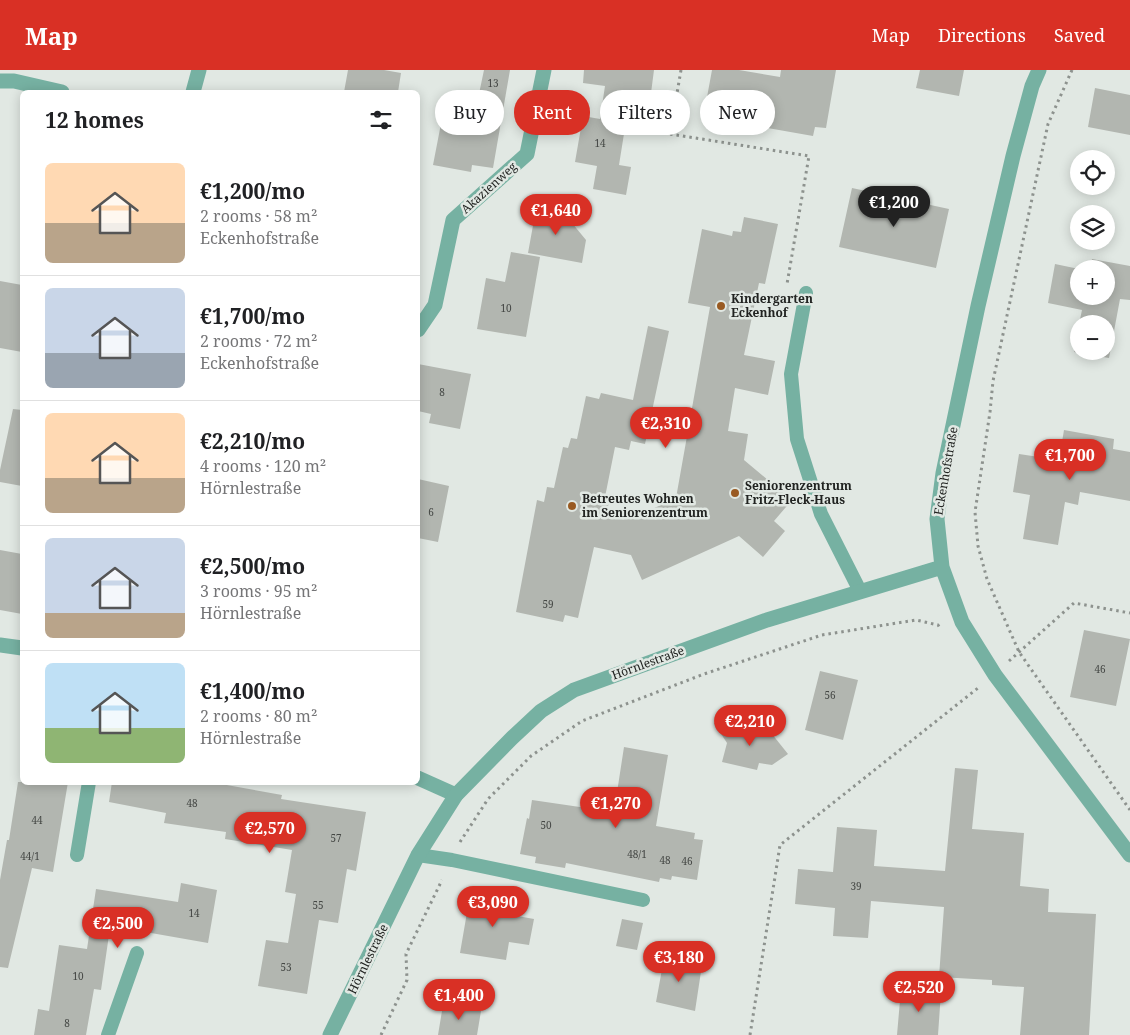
<!DOCTYPE html>
<meta charset="utf-8">
<style>
:root{--surface:#fff;--page:#f6f6f6;--text:#202124;--muted:#757577;--line:#e0e0e0;--accent:#d93025}
body{margin:0;font-family:"Noto Serif",serif;background:var(--page);color:var(--text);height:100vh;display:flex;flex-direction:column;font-size:19px;white-space:nowrap}
*{box-sizing:border-box;margin:0}
p{font-size:16px;color:var(--muted)}
.icon{flex:none;width:28px;height:28px;fill:none;stroke:currentColor;stroke-width:2;stroke-linecap:round;stroke-linejoin:round}
.map{position:relative;flex:1;overflow:hidden}
.details{position:absolute;left:20px;top:20px;width:400px;height:695px;display:flex;flex-direction:column;background:var(--surface);border-radius:8px;box-shadow:0 2px 12px #0003}
.details>*{flex:none}
.hud{position:absolute;left:435px;top:20px;width:475px;height:45px;display:flex;gap:10px}
.buttons{position:absolute;left:1070px;top:80px;display:grid;gap:10px}
.buttons a{display:grid;place-items:center;width:45px;height:45px;border-radius:50%;background:var(--surface);box-shadow:0 2px 12px #0003;font-size:25px}
.price{position:absolute;translate:-50% -42px;padding:0 11px;border-radius:18px;background:var(--accent);color:#fff;font-size:16px;line-height:32px;filter:drop-shadow(0 1px 2px #0008)}
.price::after{content:'';position:absolute;left:50%;top:30px;width:15px;height:11px;margin-left:-8px;background:inherit;clip-path:polygon(0 0,100% 0,50% 100%)}
.price.active{background:#222;color:#fff}
ul{padding:0;list-style:none}
li{display:flex;align-items:center;gap:15px;height:125px;padding:0 25px}
li+li{border-top:1px solid var(--line)}
li span{display:grid;place-items:center;flex:none;width:140px;height:100px;border-radius:8px;color:#555}
li>.icon{margin-inline-start:auto}
span .icon{width:60px;height:60px;fill:#fffc;stroke-width:1}
li b{font-size:21px}
h2{display:flex;justify-content:space-between;align-items:center;height:60px;padding:0 25px;font-size:21px}
.tag{padding:0 18px;border-radius:22px;background:var(--surface);box-shadow:0 2px 12px #0003;font-size:18px;line-height:45px}
.tag.active{background:var(--accent);color:#fff}
header{display:flex;align-items:center;gap:30px;box-sizing:border-box;height:70px;padding:0 25px;background:var(--accent);color:#fff}
header strong{font-size:24px}
nav{display:flex;gap:28px;margin-inline-start:auto;font-size:18px}
.map>svg:first-child{display:block}
.building{fill:#b2b6b0}
.lines{fill:none;stroke-linecap:round;stroke-linejoin:round}
.path{stroke:#8d928e;stroke-width:3;stroke-dasharray:2.5 4;stroke-linecap:butt}
.service{stroke:#76b1a2;stroke-width:14}
.minor{stroke:#76b1a2;stroke-width:15}
.tertiary{stroke:#76b1a2;stroke-width:15}
.poi-dot{fill:#995a22;stroke:#e1e8e3;stroke-width:2}
.labels{text-anchor:middle;stroke-width:5;stroke-linejoin:round;paint-order:stroke}
.number-label{font-size:10px;fill:#454845}
.street-label{font-size:12px;fill:#212321;stroke:#e1e8e3}
.poi-label{font-size:12px;font-weight:bold;fill:#212321;stroke:#e1e8e3;text-anchor:start}
</style>
<header>
<strong>Map</strong>
<nav><a>Map</a><a>Directions</a><a>Saved</a></nav>
</header>
<div class="map">
<svg width="1130" height="965" viewBox="0 0 1130 965">
<rect width="100%" height="100%" fill="#e1e8e3"/>
<path class="building" d="M348,0H384L401,3L398,22H344Z
M484,0H510L493,98L472,95L471,102L433,95L445,33L476,38Z
M584,0H654L651,23L631,20L619,95L631,97L626,125L593,119L597,96L575,92L583,46L600,49L605,16L583,13Z
M712,0H739L780,7L781,0H836L826,58L815,57L813,66L712,48L714,40L705,38Z
M920,0H964L959,26L916,18Z
M1095,18L1130,25V65L1088,57Z
M852,118L949,139L936,198L839,177Z
M544,133L558,136L586,170L582,193L528,183L536,139Z
M744,147L778,154L765,214L759,213L744,285L775,291L768,325L735,318L728,361L748,364L744,390L792,430L774,451L785,461L763,487L739,466L642,510L631,485L594,477L578,548L565,545L563,552L516,542L537,430L544,432L547,417L554,418L563,377L568,378L571,368L577,369L586,326L599,329L601,323L633,330L648,256L669,261L645,374L631,371L629,380L615,377L605,427L610,428L605,449L630,440L633,448L676,428L710,237L688,233L702,159L732,166L733,161L741,162Z
M511,182L540,187L526,267L477,259L486,208L505,212Z
M1092,189L1130,196V230L1120,229L1109,288L1074,282L1079,257V281H1106V254H1079L1082,240L1048,233L1055,194L1079,199V226H1106V199H1090Z
M0,211L22,215V282L0,278Z
M418,294L471,304L460,359L429,353L431,344L418,341Z
M13,339L22,340V416L0,412V400Z
M1064,360L1114,369L1113,379L1130,382V431L1080,422L1078,435L1065,432L1058,475L1023,469L1030,425L1013,422L1019,384L1059,390Z
M418,409L449,416L438,472L418,468Z
M0,480L22,484V544L0,540Z
M1084,560L1130,569L1116,636L1070,627Z
M820,601L858,610L843,670L805,660Z
M714,653L772,664L788,684L772,695L759,693L757,700L722,692L727,673Z
M624,677L668,685L656,756L695,763L694,769L703,770L697,810L672,806L671,810L660,808L659,812L566,793L565,798L535,793L536,787L520,784L527,748L529,749L532,730L614,742Z
M955,698L978,700L972,759L1024,763L1020,816L1049,819L1048,842L1096,844L1089,965H1020L1024,917L992,915V910L939,907L944,837L871,831L868,868L833,866L835,838L795,834L798,799L833,802L837,757L877,760L874,796L945,801Z
M18,712H68L53,802L32,798L8,898L0,897V810L7,770H9Z
M112,712H210L282,725L281,729L366,742L356,801L347,799L338,853L319,850L307,924L258,916L266,870L288,873L296,824L285,822L292,780L225,769L226,762L164,753L166,743L109,732Z
M181,813L217,820L208,873L134,860L133,862L110,858L101,920L94,919L86,965H34L38,939L49,941L59,875L87,879L96,819L178,832Z
M470,825L514,833L512,845L534,849L529,875L509,872L506,890L460,883Z
M622,849L643,853L637,880L616,876Z
M665,883L702,895L695,941L656,932Z
M901,919L941,922L938,965H897Z
M443,935L481,941L477,965H438Z"/>
<g class="lines">
<path class="path" d="M681,0L670,64L809,86L787,214
M1072,0L1048,54L993,311L990,342L975,442L978,476L987,509L1019,582L1130,740
M1009,591L1074,533L1130,543
M460,772L488,729L531,686L582,651L704,604L822,565L916,550L938,555L940,558
M381,965L407,910L406,884L442,810
M750,965L780,775L978,618"/>
<path class="service" d="M806,223L791,304L797,369L821,444L860,521
M77,785L89,712
M418,785L452,790L643,830
M108,965L137,883"/>
<path class="minor" d="M0,11H14L62,22
M193,22L199,0
M418,260L435,235L453,150L527,84L544,0
M0,575L22,578
M418,708L456,725"/>
<path class="tertiary" d="M1039,0L1032,16L1013,86L978,236L943,403L937,449L942,497L962,552L995,605L1130,785
M330,965L418,785L456,725L512,668L541,641L574,620L767,550L942,497"/>
</g>
<g class="poi-dot">
<circle cx="721" cy="236" r="5"/>
<circle cx="735" cy="423" r="5"/>
<circle cx="572" cy="436" r="5"/>
</g>
<g class="labels">
<g class="number-label">
<text x="493" y="17">13</text>
<text x="600" y="77">14</text>
<text x="506" y="242">10</text>
<text x="442" y="326">8</text>
<text x="431" y="446">6</text>
<text x="548" y="538">59</text>
<text x="1100" y="603">46</text>
<text x="830" y="629">56</text>
<text x="192" y="737">48</text>
<text x="37" y="754">44</text>
<text x="546" y="759">50</text>
<text x="336" y="772">57</text>
<text x="637" y="788">48/1</text>
<text x="30" y="790">44/1</text>
<text x="665" y="794">48</text>
<text x="687" y="795">46</text>
<text x="856" y="820">39</text>
<text x="318" y="839">55</text>
<text x="194" y="847">14</text>
<text x="286" y="901">53</text>
<text x="78" y="910">10</text>
<text x="67" y="957">8</text>
</g>
<g class="street-label">
<text transform="translate(489 118) rotate(-42)" y="4">Akazienweg</text>
<text transform="translate(946 401) rotate(-80)" y="4">Eckenhofstraße</text>
<text transform="translate(648 593) rotate(-20)" y="4">Hörnlestraße</text>
<text transform="translate(368 889) rotate(-64)" y="4">Hörnlestraße</text>
</g>
<g class="poi-label">
<text x="731" y="233">Kindergarten<tspan x="731" dy="14">Eckenhof</tspan></text>
<text x="745" y="420">Seniorenzentrum<tspan x="745" dy="14">Fritz-Fleck-Haus</tspan></text>
<text x="582" y="433">Betreutes Wohnen<tspan x="582" dy="14">im Seniorenzentrum</tspan></text>
</g>
</g>
</svg>
<div class="buttons">
<a><svg class="icon" aria-label="locate" viewBox="0 0 24 24"><circle cx="12" cy="12" r="6"/><path d="M12 2v4M12 18v4M2 12h4M18 12h4"/></svg></a>
<a><svg class="icon" aria-label="layers" viewBox="0 0 24 24"><path d="M12 4l9 5-9 5-9-5zM3 14l9 5 9-5"/></svg></a>
<a>+</a>
<a>−</a>
</div>
<b class="price active" style="left:894px;top:158px">€1,200</b>
<b class="price" style="left:556px;top:166px">€1,640</b>
<b class="price" style="left:666px;top:379px">€2,310</b>
<b class="price" style="left:1070px;top:411px">€1,700</b>
<b class="price" style="left:750px;top:677px">€2,210</b>
<b class="price" style="left:616px;top:759px">€1,270</b>
<b class="price" style="left:270px;top:784px">€2,570</b>
<b class="price" style="left:493px;top:858px">€3,090</b>
<b class="price" style="left:118px;top:879px">€2,500</b>
<b class="price" style="left:679px;top:913px">€3,180</b>
<b class="price" style="left:919px;top:943px">€2,520</b>
<b class="price" style="left:459px;top:951px">€1,400</b>
<div class="hud">
<a class="tag">Buy</a>
<a class="tag active">Rent</a>
<a class="tag">Filters</a>
<a class="tag">New</a>
</div>
<section class="details">
<h2>12 homes<svg class="icon" aria-label="filters" viewBox="0 0 24 24"><path d="M4 7h16M4 17h16"/><circle cx="9" cy="7" r="2"/><circle cx="15" cy="17" r="2"/></svg></h2>
<ul>
<li><span style="background:linear-gradient(#ffd9b3 60%,#b9a48a 0)"><svg class="icon" aria-label="home" viewBox="0 0 24 24"><path d="M3 11l9-7 9 7M6 9v11h12V9"/></svg></span><div><b>€1,200/mo</b><p>2 rooms · 58 m²</p><p>Eckenhofstraße</p></div></li>
<li><span style="background:linear-gradient(#c9d6e8 65%,#9aa5b1 0)"><svg class="icon" aria-label="home" viewBox="0 0 24 24"><path d="M3 11l9-7 9 7M6 9v11h12V9"/></svg></span><div><b>€1,700/mo</b><p>2 rooms · 72 m²</p><p>Eckenhofstraße</p></div></li>
<li><span style="background:linear-gradient(#ffd9b3 65%,#b9a48a 0)"><svg class="icon" aria-label="home" viewBox="0 0 24 24"><path d="M3 11l9-7 9 7M6 9v11h12V9"/></svg></span><div><b>€2,210/mo</b><p>4 rooms · 120 m²</p><p>Hörnlestraße</p></div></li>
<li><span style="background:linear-gradient(#c9d6e8 75%,#b9a48a 0)"><svg class="icon" aria-label="home" viewBox="0 0 24 24"><path d="M3 11l9-7 9 7M6 9v11h12V9"/></svg></span><div><b>€2,500/mo</b><p>3 rooms · 95 m²</p><p>Hörnlestraße</p></div></li>
<li><span style="background:linear-gradient(#bfe0f5 65%,#8fb573 0)"><svg class="icon" aria-label="home" viewBox="0 0 24 24"><path d="M3 11l9-7 9 7M6 9v11h12V9"/></svg></span><div><b>€1,400/mo</b><p>2 rooms · 80 m²</p><p>Hörnlestraße</p></div></li>
</ul>
</section>
</div>
